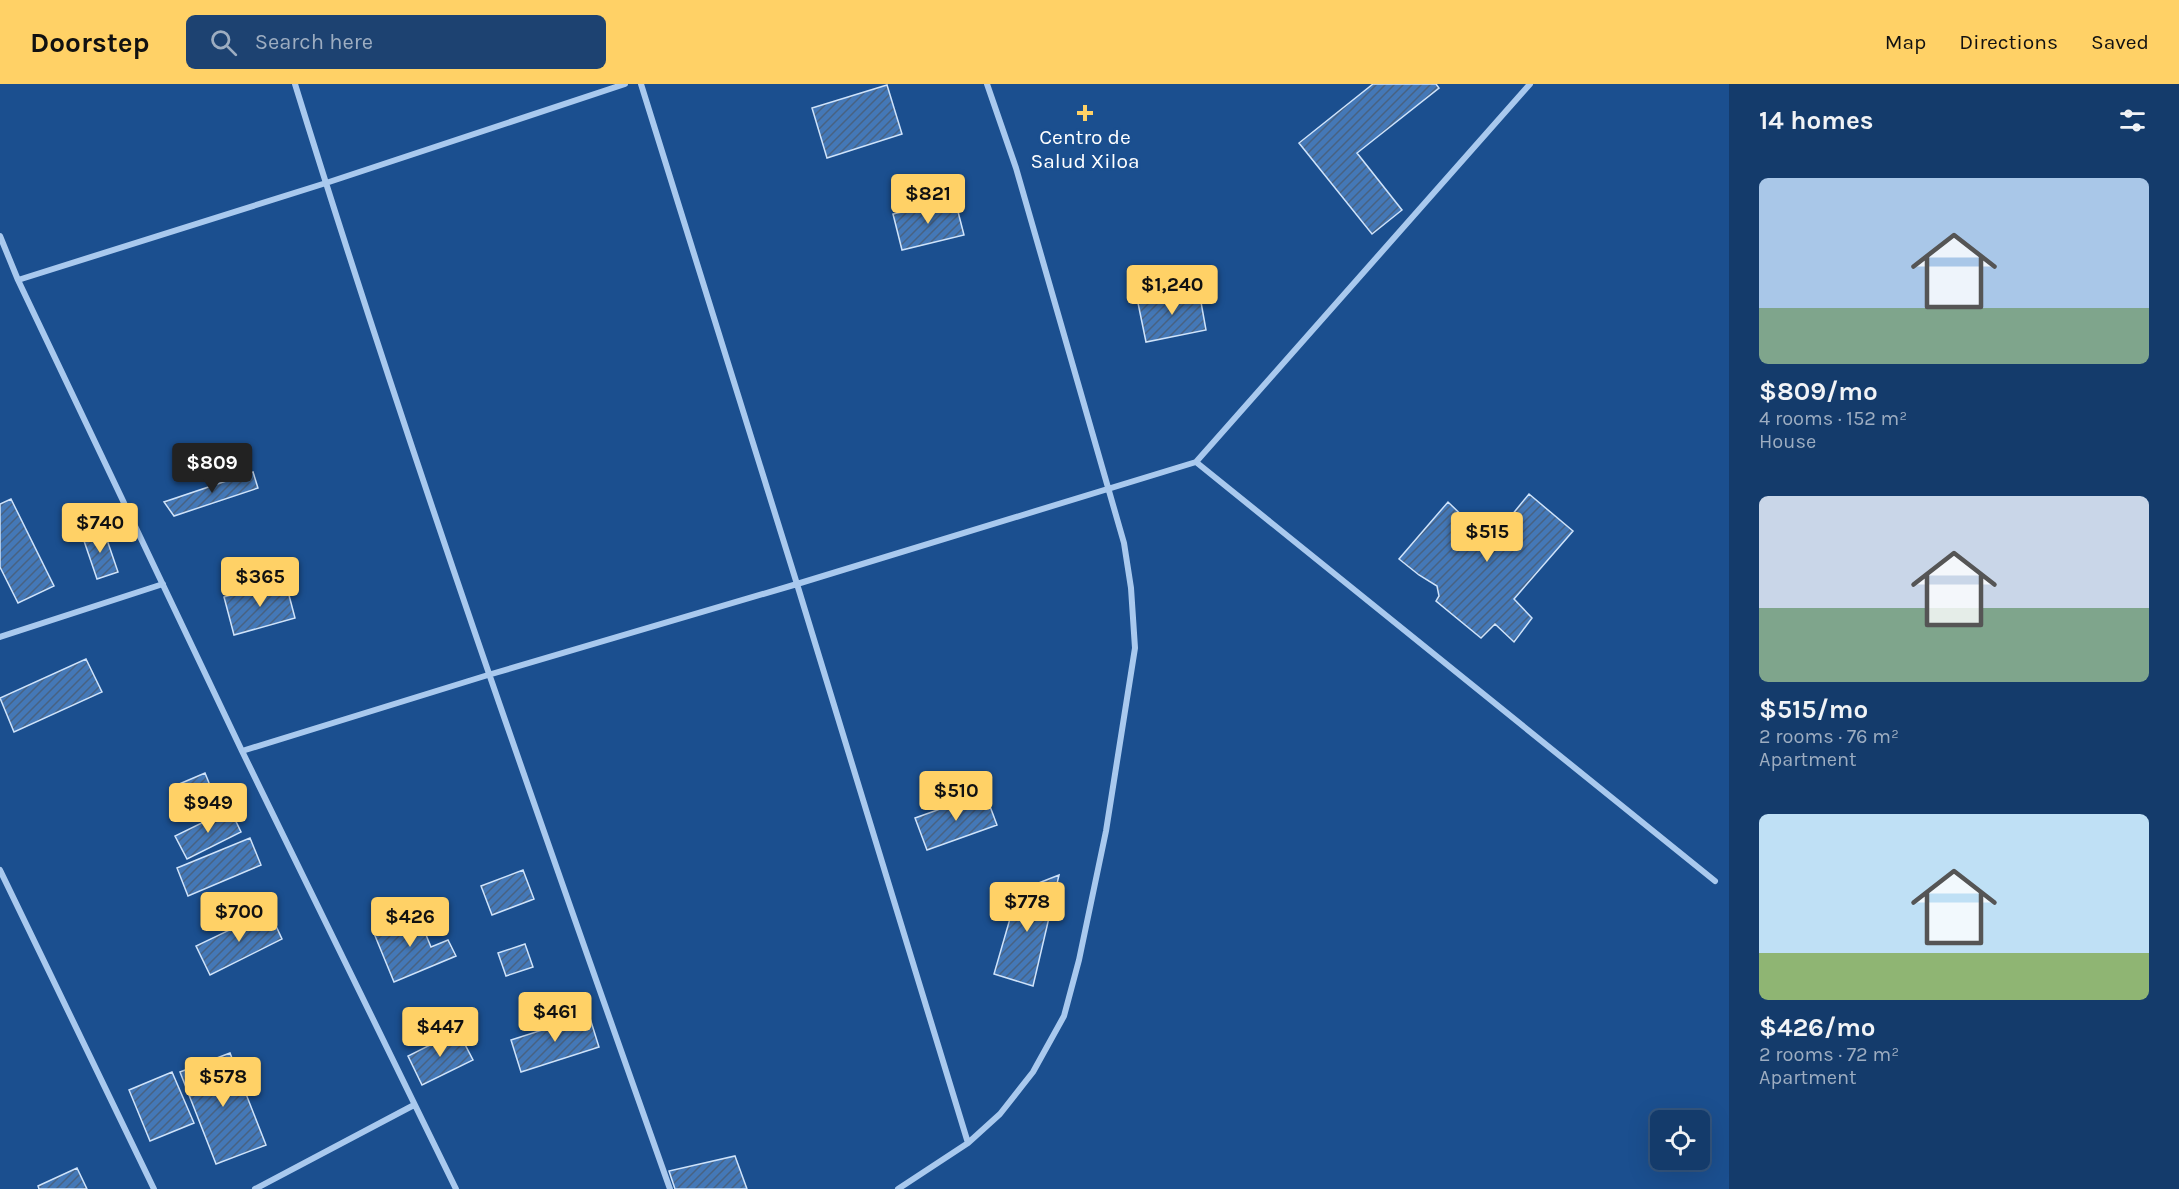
<!DOCTYPE html>
<meta charset="utf-8">
<style>
:root{--surface:#143b6b;--page:#1d4271;--text:#f1f3f6;--muted:#9dadc1;--line:#33557e;--accent:#ffd166}
body{margin:0;font-family:Karla,sans-serif;background:var(--page);color:var(--text);height:100vh;display:flex;flex-direction:column;font-size:22px;white-space:nowrap}
*{box-sizing:border-box;margin:0}
p{font-size:20px;color:var(--muted)}
.icon{flex:none;width:33px;height:33px;fill:none;stroke:currentColor;stroke-width:2;stroke-linecap:round;stroke-linejoin:round}
.map{position:relative;flex:1;overflow:hidden}
.panel{display:flex;flex-direction:column;background:var(--surface);width:450px}
.panel>*{flex:none}
.fabs{position:absolute;left:1650px;top:1026px;display:grid;gap:12px}
.fabs a{display:grid;place-items:center;width:60px;height:60px;border-radius:9px;background:var(--surface);box-shadow:0 6px 24px #0002,0 0 0 2px var(--line);font-size:30px}
.price{position:absolute;translate:-50% -51px;padding:0 14px;border-radius:6px;background:var(--accent);color:#111;font-size:20px;line-height:39px;filter:drop-shadow(0 2px 3px #0008)}
.price::after{content:'';position:absolute;left:50%;top:36px;width:18px;height:14px;margin-left:-9px;background:inherit;clip-path:polygon(0 0,100% 0,50% 100%)}
.price.active{background:#222;color:#fff}
ul{padding:0;list-style:none}
li{display:grid;align-content:center;gap:12px;height:318px;padding:0 30px}
li span{display:grid;place-items:center;height:186px;border-radius:9px;color:#555}
li>.icon{margin-inline-start:auto}
span .icon{width:108px;height:108px;fill:#fffc;stroke-width:1}
li b{font-size:26px}
h2{display:flex;justify-content:space-between;align-items:center;height:72px;padding:0 30px;font-size:26px}
header{display:flex;align-items:center;gap:36px;box-sizing:border-box;height:84px;padding:0 30px;background:var(--accent);color:#111}
header strong{font-size:28px}
nav{display:flex;gap:33px;margin-inline-start:auto;font-size:21px}
.search{width:420px;height:54px;background:var(--page);display:flex;align-items:center;gap:15px;box-sizing:border-box;padding:0 21px;border-radius:9px;color:var(--muted);font-size:22px}
main{display:flex;flex:1;min-height:0}
.map>svg:first-child{display:block}
.building{fill:url(#building-hatch);stroke:#cfe3fa;stroke-width:1.5}
.lines{fill:none;stroke-linecap:round;stroke-linejoin:round}
.minor{stroke:#a9c9ee;stroke-width:6}
.poi-dot{fill:#ffd166;stroke:#1b4f8f;stroke-width:2}
.labels{text-anchor:middle;stroke-width:5;stroke-linejoin:round;paint-order:stroke}
.poi-label{font-size:21px;fill:#fff;stroke:#1b4f8f}
</style>
<header>
<strong>Doorstep</strong>
<div class="search"><svg class="icon" aria-label="search" viewBox="0 0 24 24"><circle cx="10" cy="10" r="6"/><path d="M15 15l6 6"/></svg>Search here</div>
<nav><a>Map</a><a>Directions</a><a>Saved</a></nav>
</header>
<main>
<div class="map">
<svg width="1729" height="1105" viewBox="0 0 1729 1105">
<defs>
<pattern id="building-hatch" width="6" height="6" patternUnits="userSpaceOnUse" patternTransform="scale(1.5)"><rect width="6" height="6" fill="#4478b7"/><path d="M-1 1l2-2M0 6l6-6M5 7l2-2" fill="none" stroke="#486282"/></pattern>
</defs>
<rect width="100%" height="100%" fill="#1b4f8f"/>
<path class="building" d="M1373,0H1436L1439,4L1357,69L1402,126L1372,150L1299,59Z
M887,1L902,50L827,74L812,24Z
M955,116L964,151L902,166L893,130Z
M1199,207L1206,246L1146,258L1138,219Z
M253,388L258,404L174,432L164,418Z
M1529,410L1573,447L1514,515L1532,534L1514,558L1495,540L1481,554L1436,517L1439,512L1437,502L1419,491L1399,475L1448,418L1473,442L1498,432H1511Z
M11,415L54,502L18,519L0,483V420Z
M103,444L118,488L97,495L82,451Z
M285,496L295,534L234,551L224,513Z
M86,575L102,608L14,648L0,614Z
M205,689L218,721L184,736L170,704Z
M985,709L997,741L927,766L915,734Z
M230,725L241,748L187,775L175,752Z
M250,754L261,781L188,812L177,784Z
M523,786L534,815L492,831L481,802Z
M1059,791L1033,902L994,890L1018,807Z
M269,827L282,855L210,891L196,862Z
M417,829L431,863L448,856L456,872L394,898L373,847Z
M525,860L533,883L506,892L498,869Z
M589,931L599,963L521,988L511,956Z
M458,947L473,976L422,1001L408,972Z
M230,969L266,1061L216,1080L180,988Z
M172,988L194,1039L150,1057L129,1006Z
M735,1072L747,1105H675L669,1087Z
M77,1084L87,1105H39L38,1102Z"/>
<g class="lines">
<path class="minor" d="M295,0C410,372 540,738 670,1105
M641,0L797,500L968,1059
M0,152L18,196L242,667L456,1105
M18,196L326,99L625,0
M1196,378L1715,797
M0,553L163,500
M242,667L488,591L797,500L1196,378L1530,0
M0,786L154,1105
M255,1105L414,1021
M898,1105L968,1059L1000,1030L1033,988L1064,932L1079,876L1106,747L1135,564L1131,504L1124,459L1016,84L987,0"/>
</g>
<path class="poi-dot" d="M1082 20h6v6h6v6h-6v6h-6v-6h-6v-6h6z"/>
<g class="labels">
<g class="poi-label">
<text x="1085" y="60">Centro de<tspan x="1085" dy="24">Salud Xiloa</tspan></text>
</g>
</g>
</svg>
<div class="fabs">
<a><svg class="icon" aria-label="locate" viewBox="0 0 24 24"><circle cx="12" cy="12" r="6"/><path d="M12 2v4M12 18v4M2 12h4M18 12h4"/></svg></a>
</div>
<b class="price" style="left:928px;top:141px">$821</b>
<b class="price" style="left:1172px;top:232px">$1,240</b>
<b class="price active" style="left:212px;top:410px">$809</b>
<b class="price" style="left:100px;top:470px">$740</b>
<b class="price" style="left:1487px;top:479px">$515</b>
<b class="price" style="left:260px;top:524px">$365</b>
<b class="price" style="left:956px;top:738px">$510</b>
<b class="price" style="left:208px;top:750px">$949</b>
<b class="price" style="left:1027px;top:849px">$778</b>
<b class="price" style="left:239px;top:859px">$700</b>
<b class="price" style="left:410px;top:864px">$426</b>
<b class="price" style="left:555px;top:959px">$461</b>
<b class="price" style="left:440px;top:974px">$447</b>
<b class="price" style="left:223px;top:1024px">$578</b>
</div>
<section class="panel">
<h2>14 homes<svg class="icon" aria-label="filters" viewBox="0 0 24 24"><path d="M4 7h16M4 17h16"/><circle cx="9" cy="7" r="2"/><circle cx="15" cy="17" r="2"/></svg></h2>
<ul>
<li><span style="background:linear-gradient(#a9c7e8 70%,#7fa58c 0)"><svg class="icon" aria-label="home" viewBox="0 0 24 24"><path d="M3 11l9-7 9 7M6 9v11h12V9"/></svg></span><div><b>$809/mo</b><p>4 rooms · 152 m²</p><p>House</p></div></li>
<li><span style="background:linear-gradient(#c9d6e8 60%,#7fa58c 0)"><svg class="icon" aria-label="home" viewBox="0 0 24 24"><path d="M3 11l9-7 9 7M6 9v11h12V9"/></svg></span><div><b>$515/mo</b><p>2 rooms · 76 m²</p><p>Apartment</p></div></li>
<li><span style="background:linear-gradient(#bfe0f5 75%,#8fb573 0)"><svg class="icon" aria-label="home" viewBox="0 0 24 24"><path d="M3 11l9-7 9 7M6 9v11h12V9"/></svg></span><div><b>$426/mo</b><p>2 rooms · 72 m²</p><p>Apartment</p></div></li>
</ul>
</section>
</main>
